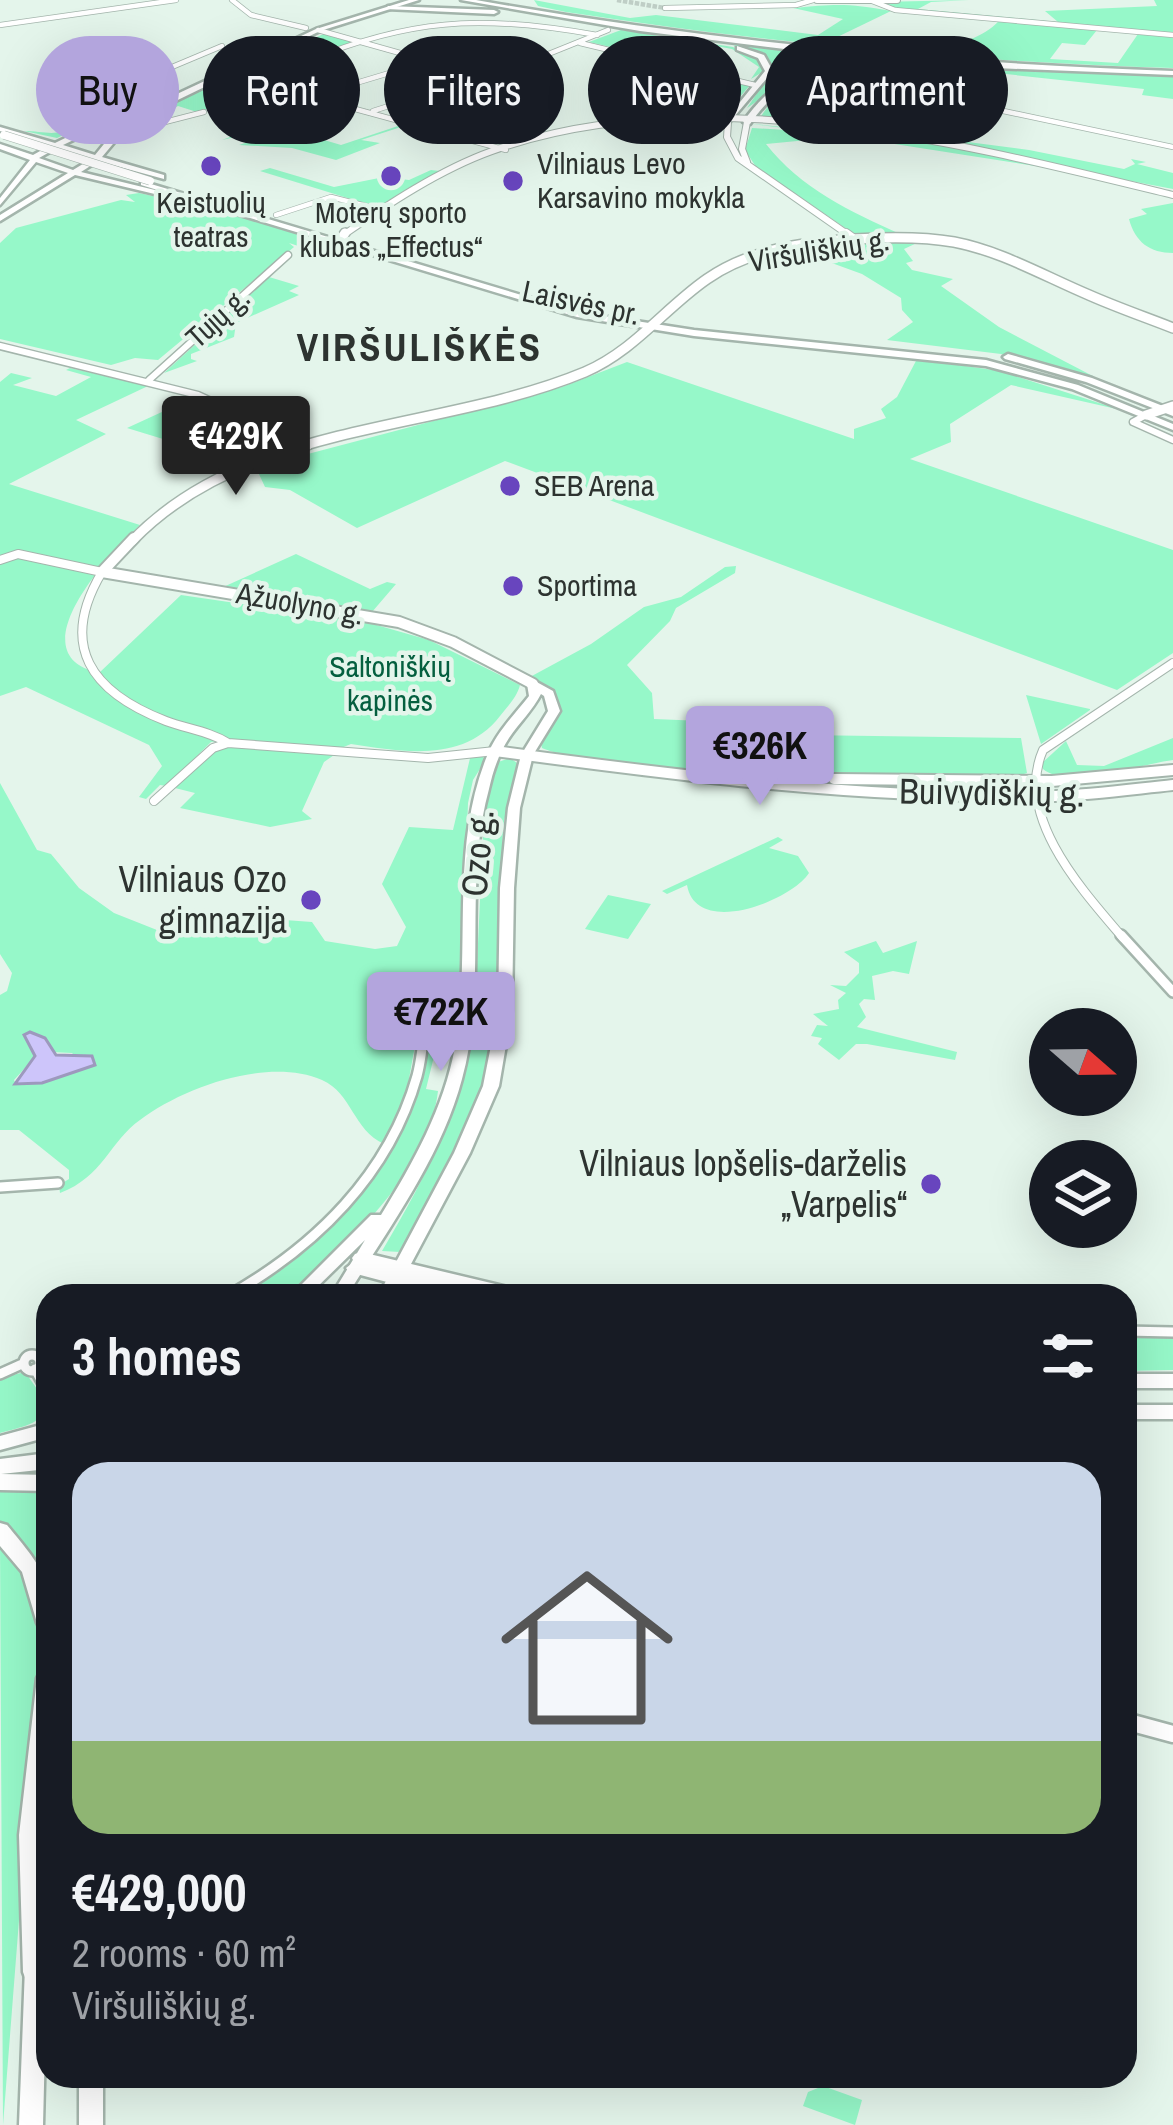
<!DOCTYPE html>
<meta charset="utf-8">
<style>
:root{--surface:#171b24;--page:#242831;--text:#f1f3f6;--muted:#9ea1a6;--line:#363941;--accent:#b3a5dd}
body{margin:0;font-family:"Archivo Narrow",sans-serif;background:var(--page);color:var(--text);height:100vh;display:flex;flex-direction:column;font-size:45px;white-space:nowrap}
*{box-sizing:border-box;margin:0}
p{font-size:39px;color:var(--muted)}
.icon{flex:none;width:66px;height:66px;fill:none;stroke:currentColor;stroke-width:2;stroke-linecap:round;stroke-linejoin:round}
.map{position:relative;flex:1;overflow:hidden}
.sheet{position:absolute;left:36px;top:1284px;width:1101px;height:804px;display:flex;flex-direction:column;background:var(--surface);border-radius:36px;box-shadow:0 12px 48px #0002}
.sheet>*{flex:none}
.guide{position:absolute;left:36px;top:36px;width:1101px;height:108px;display:flex;gap:24px}
.needle{width:78px;rotate:110deg}
.tools{position:absolute;left:1029px;top:1008px;display:grid;gap:24px}
.tools a{display:grid;place-items:center;width:108px;height:108px;border-radius:50%;background:var(--surface);box-shadow:0 12px 48px #0002;font-size:60px}
.price{position:absolute;translate:-50% -102px;padding:0 27px;border-radius:12px;background:var(--accent);color:#111;font-size:39px;line-height:78px;filter:drop-shadow(0 3px 6px #0008)}
.price::after{content:'';position:absolute;left:50%;top:72px;width:36px;height:27px;margin-left:-18px;background:inherit;clip-path:polygon(0 0,100% 0,50% 100%)}
.price.selected{background:#222;color:#fff}
ul{padding:0;list-style:none}
li{display:grid;align-content:center;gap:24px;height:636px;padding:0 36px}
li+li{border-top:3px solid var(--line)}
li span{display:grid;place-items:center;height:372px;border-radius:36px;color:#555}
li>.icon{margin-inline-start:auto}
span .icon{width:216px;height:216px;fill:#fffc;stroke-width:1}
li b{font-size:51px}
h2{display:flex;justify-content:space-between;align-items:center;height:144px;padding:0 36px;font-size:51px}
.chip{padding:0 42px;border-radius:54px;background:var(--surface);box-shadow:0 12px 48px #0002;font-size:42px;line-height:108px}
.chip.selected{background:var(--accent);color:#111}
.map>svg:first-child{display:block}
.green{fill:#96f8c9;fill-rule:evenodd}
.water{fill:#cdc5fa;stroke:#9d99bd;stroke-width:3}
.lines{fill:none;stroke-linecap:round;stroke-linejoin:round}
.minor-tunnel{stroke:#bfcec6;stroke-width:4.5;stroke-dasharray:4.5 1.5;stroke-linecap:butt}
.minor-far3-casing{stroke:#a4b5ac;stroke-width:6}
.minor-far2-casing{stroke:#a4b5ac;stroke-width:9}
.minor-far1-casing{stroke:#a4b5ac;stroke-width:10}
.minor-casing{stroke:#a4b5ac;stroke-width:14}
.tertiary-far2-casing{stroke:#a4b5ac;stroke-width:8}
.tertiary-far1-casing{stroke:#a4b5ac;stroke-width:10}
.tertiary-casing{stroke:#a4b5ac;stroke-width:21}
.secondary-far2-casing{stroke:#a4b5ac;stroke-width:8}
.secondary-far1-casing{stroke:#a4b5ac;stroke-width:12}
.secondary-casing{stroke:#a4b5ac;stroke-width:14}
.primary-casing{stroke:#a4b5ac;stroke-width:5}
.trunk-casing{stroke:#a4b5ac;stroke-width:5}
.minor-far3{stroke:#fff;stroke-width:4.5}
.minor-far2{stroke:#fff;stroke-width:6}
.minor-far1{stroke:#fff;stroke-width:8}
.minor{stroke:#fff;stroke-width:9}
.tertiary-far2{stroke:#fff;stroke-width:6}
.tertiary-far1{stroke:#fff;stroke-width:8}
.tertiary{stroke:#fff;stroke-width:16}
.secondary-far2{stroke:#fff;stroke-width:6}
.secondary-far1{stroke:#fff;stroke-width:9}
.secondary{stroke:#fff;stroke-width:10}
.primary{fill:#fff;fill-rule:evenodd}
.trunk{fill:#fff;fill-rule:evenodd}
.primary-bridge-casing{stroke:#a4b5ac;stroke-width:9;stroke-linecap:butt}
.primary-bridge{stroke:#fff;stroke-width:8}
.poi-dot{fill:#6845be;stroke:#e4f5eb;stroke-width:4.5}
.labels{text-anchor:middle;stroke-width:9;stroke-linejoin:round;paint-order:stroke}
.far-poi-label{font-size:30px;fill:#2d3330;stroke:#e4f5eb;text-anchor:start}
.far-street-label{font-size:30px;fill:#2d3330;stroke:#e4f5eb}
.far-park-label{font-size:30px;fill:#055f3f;stroke:#e4f5eb}
.street-label{font-size:36px;fill:#2d3330;stroke:#e4f5eb}
.poi-label{font-size:36px;fill:#2d3330;stroke:#e4f5eb;text-anchor:end}
.far-district-label{font-size:39px;font-weight:bold;letter-spacing:3px;fill:#2d3330;stroke:#e4f5eb}
</style>
<div class="map">
<svg width="1173" height="2125" viewBox="0 0 1173 2125">
<rect width="100%" height="100%" fill="#e4f5eb"/>
<path class="green" d="M534,0L630,18L656,15L818,35L843,19L793,8C835,4 849,3 891,11L827,42L910,50L917,44C948,47 978,43 1000,20L895,9L878,2L969,0L931,2L918,9L1058,22L1045,11L1157,6L1154,0H1173V68C969,62 768,43 566,12L538,6ZM1097,30L1138,34L1118,63L1050,59L1062,43L1085,45Z
M621,30L733,47L760,59L764,71L751,79L759,67L732,49L673,38L632,52L589,42Z
M326,33L354,42L313,59L316,65L308,72L249,84L200,113L178,106L133,130L129,127L191,91Z
M728,43L889,60L800,72L747,108L772,71L760,55Z
M909,62L1173,76V99L1142,95L1144,89L987,72L982,77L911,71L891,93L959,100L956,104L862,95L829,127L759,119L771,102H766C806,64 856,64 909,62ZM798,89H805L857,94L831,122L783,112L784,103Z
M631,76C659,83 684,90 712,89C729,88 734,81 751,84L733,105L725,106L730,109L725,118H667L663,111L685,104L655,95L635,102L618,97L632,91L609,85Z
M104,96L131,105L57,138L24,131C45,131 57,138 75,125L57,120L66,106Z
M267,123L341,145L398,126L424,132L401,127L361,140L380,143L336,160L292,148L239,145L267,136L257,132L222,140Z
M752,124C850,133 953,141 1048,168L824,133L818,139L766,144C800,188 851,212 900,234L857,236L756,167L745,150L752,128L817,132Z
M837,125L1029,150L1124,169L1135,164L1131,159L1146,162L1137,164L1173,173V189L925,142L837,130Z
M270,168L334,187L384,177L409,180L431,170L440,171L380,208L260,171Z
M139,193L257,219L348,248L326,255L289,243L294,247L158,360L135,358L111,365L0,339V243L16,228L121,200L135,202L126,195Z
M1173,203V253C1150,253 1135,242 1129,219L1147,214L1141,209Z
M881,240L919,242L904,249L913,261L906,263L912,270L953,279L941,286L999,327L1110,385L1001,354L887,340L913,322L902,310L901,298L862,274L796,250Z
M269,277L299,286L289,291L299,295L236,323L234,337L191,354V359L197,361L164,373Z
M917,359L1000,371L1121,410L1011,385L950,424L951,442L910,459L1173,550V653L1117,690L505,461L357,528L290,490L265,487L258,472L304,455L562,387L627,362L854,439V429L886,418L881,409L897,397Z
M70,368L148,386L76,420L106,434L9,484L140,525C113,551 14,654 99,673L181,595L366,622L429,640L520,685C517,697 508,706 500,716C464,763 403,752 351,744L341,748L230,739L211,742L167,786L160,785L146,799L139,797L162,766L149,745L26,687L0,696V382L11,373L32,378L13,385L56,396L91,377L66,370Z
M188,400L273,442L225,458L127,428Z
M296,554L370,589L387,582L396,584L372,612L221,588Z
M736,566L735,573L676,608L670,621L627,665L652,693L654,719L802,725L803,735L1021,738L1027,773C983,791 586,770 542,748L540,740L555,722L558,705L549,689L530,677L591,644L644,607L681,597L725,567Z
M1026,695L1090,709V710L1041,744Z
M1173,738V760C1142,764 1066,789 1043,769L1042,763L1066,741L1077,765L1104,766Z
M226,746L337,753L324,762L302,811L312,819L270,827L180,808L195,793L175,788L211,753Z
M471,754L483,756L485,761L473,780L468,803L462,973L446,979L422,973L415,988H397L393,1018H420L407,1090L384,1144C353,1130 352,1093 322,1080C269,1057 185,1086 140,1120C110,1141 103,1177 60,1193L59,1185L69,1179V1170L19,1130H0V995L7,991L12,973L0,954V783L37,850L51,854L79,888L114,913L162,932L187,913L312,922L325,941L375,949L397,946L406,927L382,884L409,827L453,830ZM30,1032L51,1052L72,1053L87,1068L42,1083L16,1084L14,1080L35,1057L25,1036Z
M510,758L517,763L503,826L498,1008H475L484,814L498,762Z
M778,837L783,840L769,848L798,856L809,873C791,901 696,938 687,885L667,894L662,891Z
M608,895L651,904L628,939L585,929Z
M876,941L883,953L917,941L909,974L893,971L872,976L875,1000L864,999L859,1004L866,1017L857,1027L957,1052L955,1060L867,1044H856L839,1060L818,1044L822,1038L811,1036L817,1025L828,1026L813,1014L839,1009L838,1000L846,993L830,985L846,986L859,973V963L844,952Z
M442,987L460,991L459,1025L452,1040H438L426,1089L438,1091C428,1175 348,1242 290,1296H239C357,1232 423,1128 433,995Z
M474,1013H497C487,1102 444,1175 400,1252L382,1251C430,1170 462,1107 474,1013Z
M1125,1335H1173V1370L1125,1371Z
M25,1372L47,1403C45,1425 19,1427 0,1433V1378Z
M0,1491L48,1492V1584L30,1552L0,1522Z
M0,1539L26,1576L42,1626L3,2125Z
M823,2086L862,2100L855,2125L803,2106L808,2092Z"/>
<path class="water" d="M30,1032L45,1038L56,1055L92,1056L95,1065L42,1083L15,1084L35,1056L24,1035Z"/>
<g class="lines">
<path class="minor-tunnel" d="M617,0L665,8"/>
<g class="minor-far3-casing">
<path id="minor-far3" d="M232,0L251,15L306,28
M872,1L895,10L1173,35
M665,8L796,5L813,0
M0,25L176,0
M318,30L482,76
M580,43L755,85
M328,53C425,16 496,17 597,35
M316,95L426,62
M311,97L506,150
M961,102L1173,147
M139,106L110,93L222,46
M373,111L536,59L608,30
M302,112L329,104
M114,135L204,112
M276,215L331,197L382,210"/>
</g>
<g class="minor-far2-casing">
<path id="minor-far2" d="M0,346L198,395L309,446
M149,380L288,255
M1146,415L1133,422L1173,440"/>
</g>
<g class="minor-far1-casing">
<path id="minor-far1" d="M0,560L18,554L102,572C58,646 91,692 166,721C187,729 209,731 228,743
M154,801L213,748L228,743L428,758L495,751
M1123,938C1082,890 1014,816 1043,750L1173,663"/>
</g>
<g class="minor-casing">
<path id="minor" d="M1121,935L1173,992
M0,1187L58,1183
M228,1296C315,1247 389,1175 417,1076C425,1046 424,1014 429,984L469,983
M1125,1331L1173,1332
M24 1363a8 8 0 1 1 16 0a8 8 0 1 1-16 0Z
M35,1369L48,1393
M0,1374L22,1364"/>
</g>
<g class="tertiary-far2-casing">
<path id="tertiary-far2" d="M728,122L727,137L738,158L850,236
M747,122L742,149L747,162"/>
</g>
<g class="tertiary-far1-casing">
<path id="tertiary-far1" d="M846,233L857,241"/>
</g>
<g class="tertiary-casing">
<path id="tertiary" d="M1125,1721L1173,1734"/>
</g>
<g class="secondary-far2-casing">
<path id="secondary-far2" d="M817,0H897
M342,236C387,205 439,170 492,151C701,76 964,144 1173,195"/>
</g>
<g class="secondary-far1-casing">
<path id="secondary-far1" d="M339,242L345,233
M1146,415L1173,406
M132,541C248,420 439,433 585,372C634,351 665,308 707,279C750,249 804,242 854,239C887,237 921,236 954,242C1001,251 1044,276 1089,295C1116,307 1145,317 1173,328"/>
</g>
<g class="secondary-casing">
<path id="secondary" d="M134,538L102,572L399,622L453,642L533,684
M495,751C680,776 867,800 1054,796C1093,795 1134,789 1173,785
M834,779L1052,781L1173,770"/>
</g>
<g class="primary-casing">
<path id="primary" d="M409,0H419L320,31L153,112L123,132L102,157L164,175V179L98,161L81,172L159,191V195L75,175L0,221V215L68,173L36,162L0,205V198L30,160L0,149V144L33,155L49,146L0,131V127L55,143L139,102H145V106L63,145L95,155L117,128L147,108L316,29ZM57,148L91,159L73,170L39,158Z
M141,181L578,312L694,330L986,360L1078,385L1173,424V430L1072,389L986,366L694,336L577,317L141,185Z
M1008,354L1092,378L1173,410V416L1086,382L1005,359L1003,357Z
M533,680L553,691L560,711L533,755L520,808L514,888L512,1010L499,1086L470,1153L394,1296H378L454,1153L483,1086L498,1010L500,888L508,808L521,755L548,711L544,696L541,694C533,710 519,723 509,738C499,753 493,771 489,789C463,883 488,984 462,1079C441,1158 389,1227 347,1296H331L365,1240L308,1296H290L371,1215H381C413,1163 444,1108 455,1047C472,951 449,849 487,756C496,733 514,715 529,696L527,684Z
M48,1877V1927L43,1929L35,1926C30,1914 35,1892 40,1880Z
M36,1957L44,1960L47,1967L43,2125H19L25,1967L28,1960Z
M79,2076H103V2125H79Z"/>
</g>
<g class="trunk-casing">
<path id="trunk" d="M461,0H476C707,41 939,63 1173,71V75L995,68L817,53L640,31Z
M388,6L494,10L498,12L494,14L386,9Z
M737,46L764,55L773,71L728,124L724,122L765,71L758,58L737,50Z
M856,61L859,65C808,72 780,81 750,124L743,122C773,79 804,66 856,61Z
M361,1252L520,1290L527,1291L529,1296H493L439,1283L472,1291L474,1296H440L349,1272L346,1268L354,1262L352,1258L355,1254Z
M1125,1374H1173V1388H1125Z
M1125,1405H1173V1419H1125Z
M48,1423V1437L0,1450V1436Z
M48,1453V1469L1,1474L48,1475V1491L0,1490V1459Z
M0,1523L7,1525C44,1570 48,1572 48,1632L40,1629L37,1623L22,1572L0,1546Z
M48,1669V1784L43,1835L47,1972L44,1980L35,1983L26,1980L23,1972L19,1835L37,1678L40,1672Z"/>
</g>
<use href="#minor-far3" class="minor-far3"/>
<use href="#minor-far2" class="minor-far2"/>
<use href="#minor-far1" class="minor-far1"/>
<use href="#minor" class="minor"/>
<use href="#tertiary-far2" class="tertiary-far2"/>
<use href="#tertiary-far1" class="tertiary-far1"/>
<use href="#tertiary" class="tertiary"/>
<use href="#secondary-far2" class="secondary-far2"/>
<use href="#secondary-far1" class="secondary-far1"/>
<use href="#secondary" class="secondary"/>
<use href="#primary" class="primary"/>
<use href="#trunk" class="trunk"/>
<g class="primary-bridge-casing">
<path id="primary-bridge" d="M4,135L150,181"/>
</g>
<use href="#primary-bridge" class="primary-bridge"/>
</g>
<g class="poi-dot">
<circle cx="211" cy="166" r="12"/>
<circle cx="391" cy="176" r="12"/>
<circle cx="513" cy="181" r="12"/>
<circle cx="510" cy="486" r="12"/>
<circle cx="513" cy="586" r="12"/>
<circle cx="311" cy="900" r="12"/>
<circle cx="931" cy="1184" r="12"/>
</g>
<g class="labels">
<g class="far-poi-label">
<text x="537" y="174">Vilniaus Levo<tspan x="537" dy="34">Karsavino mokykla</tspan></text>
<text x="211" y="213" text-anchor="middle">Keistuolių<tspan x="211" dy="34">teatras</tspan></text>
<text x="391" y="223" text-anchor="middle">Moterų sporto<tspan x="391" dy="34">klubas „Effectus“</tspan></text>
<text x="534" y="496">SEB Arena</text>
<text x="537" y="596">Sportima</text>
</g>
<g class="far-street-label">
<text transform="translate(819 251) rotate(-9)" y="10">Viršuliškių g.</text>
<text transform="translate(581 303) rotate(12)" y="10">Laisvės pr.</text>
<text transform="translate(218 318) rotate(-42)" y="10">Tujų g.</text>
<text transform="translate(300 604) rotate(10)" y="10">Ąžuolyno g.</text>
</g>
<g class="far-park-label">
<text x="390" y="677">Saltoniškių<tspan x="390" dy="34">kapinės</tspan></text>
</g>
<g class="street-label">
<text transform="translate(992 792) rotate(1)" y="13">Buivydiškių g.</text>
<text transform="translate(477 853) rotate(-85)" y="13">Ozo g.</text>
</g>
<g class="poi-label">
<text x="287" y="892">Vilniaus Ozo<tspan x="287" dy="41">gimnazija</tspan></text>
<text x="907" y="1176">Vilniaus lopšelis-darželis<tspan x="907" dy="41">„Varpelis“</tspan></text>
</g>
<g class="far-district-label">
<text x="420" y="361">VIRŠULIŠKĖS</text>
</g>
</g>
</svg>
<div class="tools">
<a><svg class="needle" viewBox="-14 -14 28 28"><path d="M0-13l5 13h-10z" fill="#e53935"/><path d="M0 13l5-13h-10z" fill="#9ea1a6"/></svg></a>
<a><svg class="icon" aria-label="layers" viewBox="0 0 24 24"><path d="M12 4l9 5-9 5-9-5zM3 14l9 5 9-5"/></svg></a>
</div>
<b class="price selected" style="left:236px;top:498px">€429K</b>
<b class="price" style="left:760px;top:808px">€326K</b>
<b class="price" style="left:441px;top:1074px">€722K</b>
<div class="guide">
<a class="chip selected">Buy</a>
<a class="chip">Rent</a>
<a class="chip">Filters</a>
<a class="chip">New</a>
<a class="chip">Apartment</a>
</div>
<section class="sheet">
<h2>3 homes<svg class="icon" aria-label="filters" viewBox="0 0 24 24"><path d="M4 7h16M4 17h16"/><circle cx="9" cy="7" r="2"/><circle cx="15" cy="17" r="2"/></svg></h2>
<ul>
<li><span style="background:linear-gradient(#c9d6e8 75%,#8fb573 0)"><svg class="icon" aria-label="home" viewBox="0 0 24 24"><path d="M3 11l9-7 9 7M6 9v11h12V9"/></svg></span><div><b>€429,000</b><p>2 rooms · 60 m²</p><p>Viršuliškių g.</p></div></li>
</ul>
</section>
</div>
